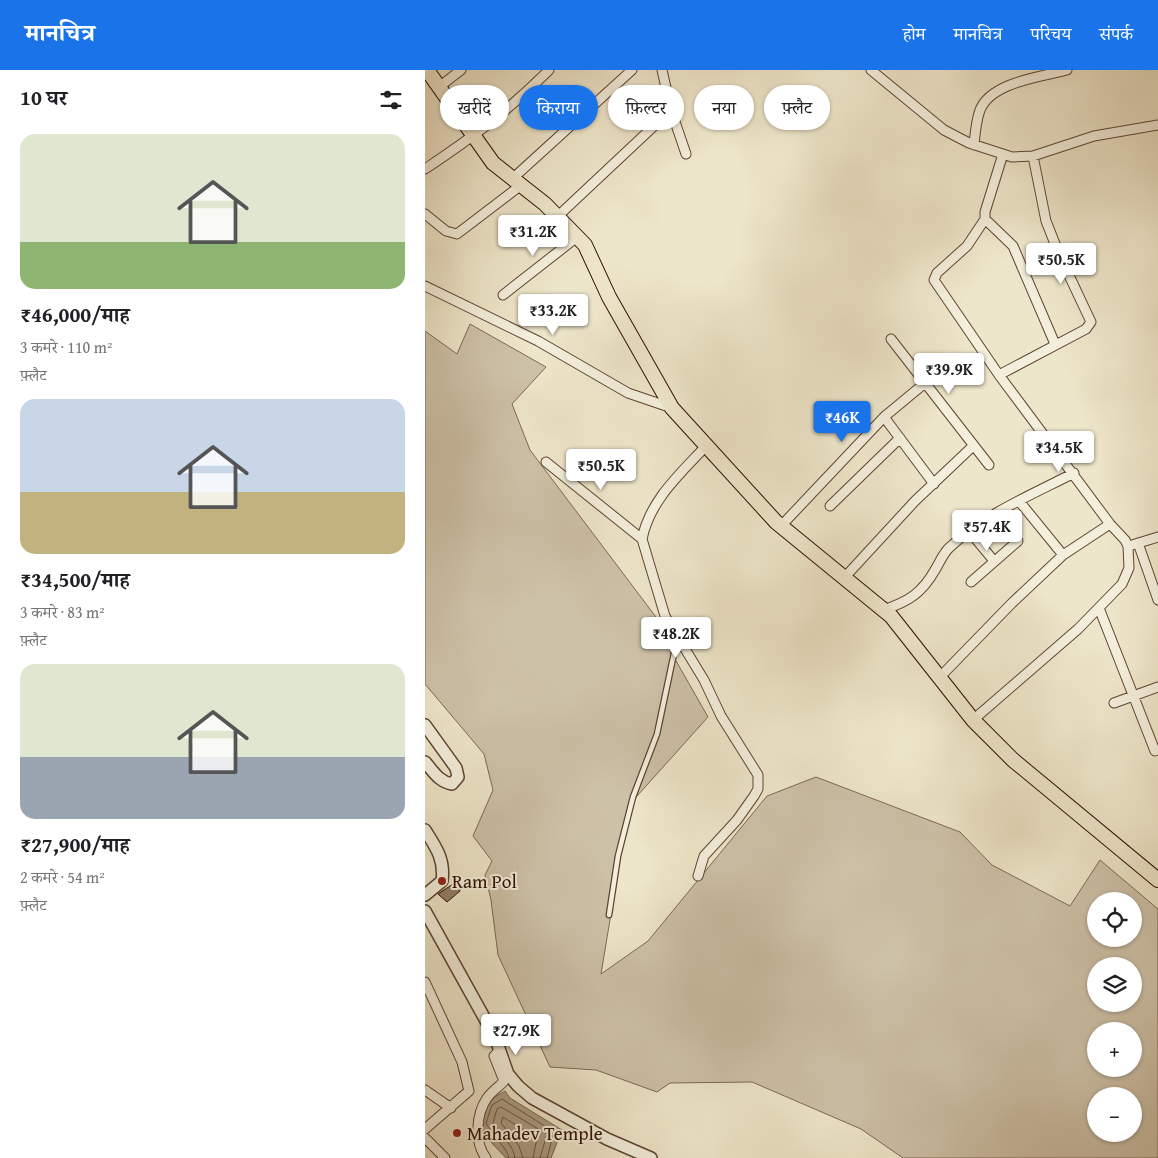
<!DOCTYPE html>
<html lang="hi">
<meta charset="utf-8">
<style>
:root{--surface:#fff;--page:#f6f6f6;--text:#202124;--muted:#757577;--accent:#1a73e8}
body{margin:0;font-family:"Gentium Book Plus","Noto Serif Devanagari",serif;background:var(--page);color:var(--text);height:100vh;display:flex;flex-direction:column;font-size:19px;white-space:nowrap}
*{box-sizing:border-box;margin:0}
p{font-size:16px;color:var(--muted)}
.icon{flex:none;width:28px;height:28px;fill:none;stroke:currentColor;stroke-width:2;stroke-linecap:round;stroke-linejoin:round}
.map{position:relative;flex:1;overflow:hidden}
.sheet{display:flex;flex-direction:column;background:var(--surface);width:425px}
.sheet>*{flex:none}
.banner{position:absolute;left:15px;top:15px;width:475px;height:45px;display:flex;gap:10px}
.fabs{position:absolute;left:662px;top:822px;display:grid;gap:10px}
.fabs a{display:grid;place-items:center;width:55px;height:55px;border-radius:50%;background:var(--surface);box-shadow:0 1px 4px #0004;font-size:25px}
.price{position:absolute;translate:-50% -42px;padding:0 11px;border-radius:5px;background:#fff;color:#222;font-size:16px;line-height:32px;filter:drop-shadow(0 1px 2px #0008)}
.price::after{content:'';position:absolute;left:50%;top:30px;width:15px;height:11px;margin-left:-8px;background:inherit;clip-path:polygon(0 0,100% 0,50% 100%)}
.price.current{background:var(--accent);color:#fff}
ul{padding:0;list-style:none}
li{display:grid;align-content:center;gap:10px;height:265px;padding:0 20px}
li span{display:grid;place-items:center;height:155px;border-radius:15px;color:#555}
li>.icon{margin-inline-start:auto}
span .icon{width:90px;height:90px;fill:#fffc;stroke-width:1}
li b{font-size:21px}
h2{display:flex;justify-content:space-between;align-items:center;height:60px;padding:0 20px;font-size:21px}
.pill{padding:0 18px;border-radius:22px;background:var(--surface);box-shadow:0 1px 4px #0004;font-size:18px;line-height:45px}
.pill.current{background:var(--accent);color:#fff}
header{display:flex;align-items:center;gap:30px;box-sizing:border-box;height:70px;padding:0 25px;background:var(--accent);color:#fff}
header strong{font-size:24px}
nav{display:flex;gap:28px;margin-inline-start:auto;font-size:18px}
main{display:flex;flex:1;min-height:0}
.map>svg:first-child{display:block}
.green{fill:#cdc1a8;stroke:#7d6854;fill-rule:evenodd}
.water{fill:#ac9d85;stroke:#796450}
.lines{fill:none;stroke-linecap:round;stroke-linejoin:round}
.shore{stroke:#6c5642;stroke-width:1}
.building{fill:#917e69;stroke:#2d0e00}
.service-casing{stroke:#5d4432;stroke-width:7}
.minor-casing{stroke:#5d4432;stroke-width:11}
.tertiary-casing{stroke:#5d4432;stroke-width:14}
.primary-casing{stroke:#2d0e00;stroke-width:16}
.service{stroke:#f4efdd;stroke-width:4.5}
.minor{stroke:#f4efdd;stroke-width:9}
.tertiary{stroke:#f4efdd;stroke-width:11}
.primary{stroke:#eee6ca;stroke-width:14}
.poi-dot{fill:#8f2418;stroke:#f4efdd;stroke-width:2}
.labels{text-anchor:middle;stroke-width:4;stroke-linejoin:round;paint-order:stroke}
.poi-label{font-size:19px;fill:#2d0e00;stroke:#f4efdd;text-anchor:start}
</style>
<header>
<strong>मानचित्र</strong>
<nav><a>होम</a><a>मानचित्र</a><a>परिचय</a><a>संपर्क</a></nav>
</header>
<main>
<section class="sheet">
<h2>10 घर<svg class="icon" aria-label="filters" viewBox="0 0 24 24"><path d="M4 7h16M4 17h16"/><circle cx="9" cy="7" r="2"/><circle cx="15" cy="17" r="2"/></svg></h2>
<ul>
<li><span style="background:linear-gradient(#dfe7d0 70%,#8fb573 0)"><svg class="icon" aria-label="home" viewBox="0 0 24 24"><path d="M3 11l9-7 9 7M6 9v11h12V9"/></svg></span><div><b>₹46,000/माह</b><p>3 कमरे · 110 m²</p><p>फ़्लैट</p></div></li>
<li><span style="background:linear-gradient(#c9d6e8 60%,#c2b280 0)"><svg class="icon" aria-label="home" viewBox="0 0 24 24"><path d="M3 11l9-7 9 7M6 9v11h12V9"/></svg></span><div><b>₹34,500/माह</b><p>3 कमरे · 83 m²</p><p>फ़्लैट</p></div></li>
<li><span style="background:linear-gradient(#dfe7d0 60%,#9aa5b1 0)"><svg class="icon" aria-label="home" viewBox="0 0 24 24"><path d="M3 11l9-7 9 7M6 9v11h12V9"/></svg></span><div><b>₹27,900/माह</b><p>2 कमरे · 54 m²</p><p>फ़्लैट</p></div></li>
</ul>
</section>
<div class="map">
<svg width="733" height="1088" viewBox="0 0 733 1088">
<rect width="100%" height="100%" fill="#eee6ca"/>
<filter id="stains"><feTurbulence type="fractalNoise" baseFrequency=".004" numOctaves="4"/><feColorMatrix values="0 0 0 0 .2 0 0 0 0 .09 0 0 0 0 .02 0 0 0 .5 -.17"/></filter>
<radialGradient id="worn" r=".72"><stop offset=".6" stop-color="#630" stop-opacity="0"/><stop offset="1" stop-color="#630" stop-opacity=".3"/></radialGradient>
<path class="green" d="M45,254L121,297L87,334L105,380L240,559L242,575L283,647L204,735L176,904L223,871L342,726L391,707L535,762L567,795L645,836L675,790L733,839V1088H478L436,1059L327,1012L245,1013L232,1022L171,1000L125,997L73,885L66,830L60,805L67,791L48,766L68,720L59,684L0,614V261L32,284ZM671,831H709V869H671ZM671,896H709V934H671ZM671,961H709V999H671ZM671,1026H709V1064H671Z"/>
<path class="water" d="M80,1021L85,1028L137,1060L126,1088H81L63,1069L55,1053L63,1031Z"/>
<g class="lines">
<path class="shore" d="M84,1088C83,1079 66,1064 61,1053L67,1035L77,1029L129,1062L122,1088
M90,1088C89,1075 74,1064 68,1053L72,1039L76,1037L122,1064L115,1088
M98,1088L94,1076L76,1053L78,1047L112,1068L108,1088"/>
</g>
<path class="building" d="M28,814L35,817V821L22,832L13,824Z"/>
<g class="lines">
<g class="service-casing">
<path id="service" d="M184,845L193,786L208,727L232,664L252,569"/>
</g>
<g class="minor-casing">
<path id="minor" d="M237,0L246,40L261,84
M446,0L519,60L544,73L587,87L608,86L669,66L733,55
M14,17L36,0
M549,75C550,64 551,51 555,40C566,12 616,7 642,0
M578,84L560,142V149L588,176L630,274
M0,99C48,67 83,41 124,0
M86,110L207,0
M0,144L21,161L32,164L95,116
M132,147L246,40
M0,216L113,271L203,323L247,338
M78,225L152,167
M466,269L564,395
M574,305L661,259L666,252L634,184L621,151L608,86
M459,347L509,414
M121,392L217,469
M594,431L638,485
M405,436L475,368
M356,456L459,347L500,313
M545,462L569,491
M713,473L733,530
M707,475L733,467
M419,508L490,431L548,376
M546,512L593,471
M674,538L730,681
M458,540C483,532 497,523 510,500C515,492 518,483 525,477C560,444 606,425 649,403
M514,608L587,533L638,485L685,454
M689,633L733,617
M548,650L653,559L697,514L704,498L703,476L700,470L685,454L574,305L509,210L512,203L542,176L560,149
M273,806L279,786L312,750L329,726L333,719V705L296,646L279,610L240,546L217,469C225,430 255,404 281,376
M0,912L37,992L44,1021L0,1059
M0,1020L26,1038
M0,1068L20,1088
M61,1088C49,1072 51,1044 62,1028C67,1021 74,1017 79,1011L69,986L75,980"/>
</g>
<g class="tertiary-casing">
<path id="tertiary" d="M0,655L31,698L33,707L27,714C14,712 8,701 0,692
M0,760C11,777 20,790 17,811L0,825
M0,841L70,967L83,1004L93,1016L107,1028L182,1069L226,1088"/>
</g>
<g class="primary-casing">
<path id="primary" d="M2,0L68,93L120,134L160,175L184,227L247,338L351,452L466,546L548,650L588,690L733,810"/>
</g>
<use href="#service" class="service"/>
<use href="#minor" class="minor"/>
<use href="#tertiary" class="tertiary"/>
<use href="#primary" class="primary"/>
</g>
<g class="poi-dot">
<circle cx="17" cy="811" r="5"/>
<circle cx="32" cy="1063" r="5"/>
</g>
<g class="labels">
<g class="poi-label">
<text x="27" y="818">Ram Pol</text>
<text x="42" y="1070">Mahadev Temple</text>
</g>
</g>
<rect width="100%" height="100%" filter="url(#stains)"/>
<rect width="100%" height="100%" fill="url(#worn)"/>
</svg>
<div class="fabs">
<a><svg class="icon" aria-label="locate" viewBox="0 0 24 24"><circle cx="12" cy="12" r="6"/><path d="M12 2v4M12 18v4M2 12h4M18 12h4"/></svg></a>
<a><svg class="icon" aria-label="layers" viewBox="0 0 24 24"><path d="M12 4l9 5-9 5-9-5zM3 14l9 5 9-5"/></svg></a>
<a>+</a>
<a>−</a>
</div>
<b class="price" style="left:108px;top:187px">₹31.2K</b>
<b class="price" style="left:636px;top:215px">₹50.5K</b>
<b class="price" style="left:128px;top:266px">₹33.2K</b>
<b class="price" style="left:524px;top:325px">₹39.9K</b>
<b class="price current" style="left:417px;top:373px">₹46K</b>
<b class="price" style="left:634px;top:403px">₹34.5K</b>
<b class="price" style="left:176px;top:421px">₹50.5K</b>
<b class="price" style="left:562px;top:482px">₹57.4K</b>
<b class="price" style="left:251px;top:589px">₹48.2K</b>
<b class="price" style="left:91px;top:986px">₹27.9K</b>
<div class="banner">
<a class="pill">खरीदें</a>
<a class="pill current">किराया</a>
<a class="pill">फ़िल्टर</a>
<a class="pill">नया</a>
<a class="pill">फ़्लैट</a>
</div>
</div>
</main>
